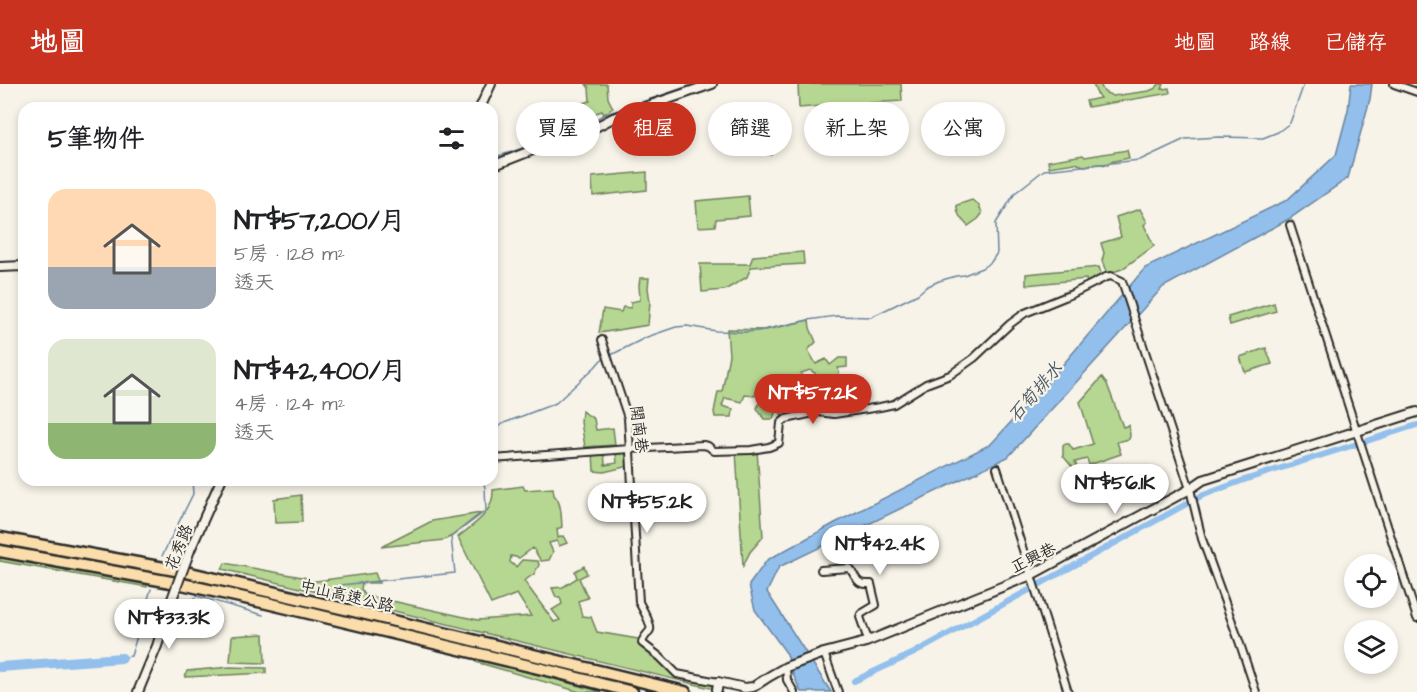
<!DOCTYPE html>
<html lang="zh-TW">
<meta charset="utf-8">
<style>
:root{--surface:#fff;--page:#f2f2f2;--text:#202124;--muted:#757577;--accent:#c8321e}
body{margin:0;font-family:"Architects Daughter","LXGW WenKai TC",sans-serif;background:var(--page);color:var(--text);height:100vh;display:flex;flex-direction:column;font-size:22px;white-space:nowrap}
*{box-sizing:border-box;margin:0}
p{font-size:20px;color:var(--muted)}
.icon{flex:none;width:33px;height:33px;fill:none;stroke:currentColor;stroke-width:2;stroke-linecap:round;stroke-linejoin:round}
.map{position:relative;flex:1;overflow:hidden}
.panel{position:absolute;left:18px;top:18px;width:480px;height:384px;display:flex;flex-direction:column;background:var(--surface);border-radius:18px;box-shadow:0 3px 9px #0003}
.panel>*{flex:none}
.hud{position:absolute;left:516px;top:18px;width:570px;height:54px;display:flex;gap:12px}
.buttons{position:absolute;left:1344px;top:470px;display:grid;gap:12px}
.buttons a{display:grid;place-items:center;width:54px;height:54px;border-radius:50%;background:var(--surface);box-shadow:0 3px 9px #0003;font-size:30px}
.price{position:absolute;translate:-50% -51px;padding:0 14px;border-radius:21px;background:#fff;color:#222;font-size:20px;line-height:39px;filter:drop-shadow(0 2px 3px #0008)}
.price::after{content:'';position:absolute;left:50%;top:36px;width:18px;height:14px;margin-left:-9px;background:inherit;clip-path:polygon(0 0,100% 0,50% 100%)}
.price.current{background:var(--accent);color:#fff}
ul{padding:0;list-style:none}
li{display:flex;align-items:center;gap:18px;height:150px;padding:0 30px}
li span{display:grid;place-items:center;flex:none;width:168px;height:120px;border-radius:18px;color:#555}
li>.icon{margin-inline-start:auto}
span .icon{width:72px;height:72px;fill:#fffc;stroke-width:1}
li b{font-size:26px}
h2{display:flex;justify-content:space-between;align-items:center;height:72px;padding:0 30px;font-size:26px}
.tag{padding:0 21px;border-radius:27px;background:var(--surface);box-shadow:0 3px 9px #0003;font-size:21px;line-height:54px}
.tag.current{background:var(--accent);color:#fff}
header{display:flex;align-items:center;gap:36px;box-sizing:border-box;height:84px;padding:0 30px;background:var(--accent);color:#fff}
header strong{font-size:28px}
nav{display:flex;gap:33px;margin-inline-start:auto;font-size:21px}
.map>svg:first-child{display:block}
.green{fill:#b6d791;stroke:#70815e;stroke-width:1.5}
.water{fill:#92bfec;stroke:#69849f;stroke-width:1.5}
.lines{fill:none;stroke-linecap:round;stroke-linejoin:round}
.stream{stroke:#69849f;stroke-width:1.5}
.canal{stroke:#92bfec;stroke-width:6}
.river{stroke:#92bfec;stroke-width:10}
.minor-casing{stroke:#2b2b2b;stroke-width:10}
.tertiary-casing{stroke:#2b2b2b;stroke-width:12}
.motorway-casing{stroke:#2b2b2b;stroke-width:15}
.minor{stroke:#f7f3e8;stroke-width:6}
.tertiary{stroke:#f7f3e8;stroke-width:8}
.motorway{stroke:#faddab;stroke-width:10}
.tertiary-bridge-casing{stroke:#2b2b2b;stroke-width:12;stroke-linecap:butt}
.tertiary-bridge{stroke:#f7f3e8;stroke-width:8}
.labels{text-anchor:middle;stroke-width:4.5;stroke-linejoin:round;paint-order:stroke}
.street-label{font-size:16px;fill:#2b2b2b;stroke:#f7f3e8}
.water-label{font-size:18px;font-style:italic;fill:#4a5765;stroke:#f7f3e8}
</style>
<header>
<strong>地圖</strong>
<nav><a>地圖</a><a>路線</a><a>已儲存</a></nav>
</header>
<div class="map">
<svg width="1417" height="608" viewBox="0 0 1417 608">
<rect width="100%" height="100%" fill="#f7f3e8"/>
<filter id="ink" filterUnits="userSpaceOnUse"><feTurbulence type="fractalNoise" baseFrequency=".0167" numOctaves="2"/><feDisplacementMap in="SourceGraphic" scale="12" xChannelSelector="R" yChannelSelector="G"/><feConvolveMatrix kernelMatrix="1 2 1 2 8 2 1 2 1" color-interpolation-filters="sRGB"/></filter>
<g filter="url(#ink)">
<path class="green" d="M586,0H607L608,14L613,24L604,30L602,27L590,31V38L575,37L576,21L590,17L589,4Z
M798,0H901L902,17L835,21L799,24Z
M1093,0H1100L1104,8L1113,12L1149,7L1156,4L1159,0H1164L1162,5L1169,4L1170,9L1088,23L1086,17L1100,14L1096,8Z
M754,26L758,27L759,32L760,30L764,33L763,36L771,42V48L767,51L766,57L769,60H772L771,71L747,67L729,69L727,66L728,60H735V57L731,52L734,33L740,29H751Z
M1127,66L1129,74L1110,78L1108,81L1099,80L1084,82L1075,79L1049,83L1048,77L1083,71L1085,73Z
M647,88V106L593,112L592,93Z
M748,112L750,132L716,135L715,142L698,143L696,117Z
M972,116C978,120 981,123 982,130L978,135L968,142C962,136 956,130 957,121Z
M1140,125L1147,138L1144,141L1154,162L1122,185L1107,190L1102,177L1104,169L1101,159L1121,153L1116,133Z
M803,168L804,180L751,183L747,193L725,206L702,208L700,180H750L753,172Z
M1099,183L1102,192L1087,199L1086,195L1026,201V190Z
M640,194H649L648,204L650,218L648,241L599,249L603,225L621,228L623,223L631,224V218L640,216L639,201Z
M1274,219L1276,227L1230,241L1228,233Z
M809,236L810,244L816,258L808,266L816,280L826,275L830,281L839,274H847V283L838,284L840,293L818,299L815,289L810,286L801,289L805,304L787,310L792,331L786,332L781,330L775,317L769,316L767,323L776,326L773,335H764L757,324L765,308L757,306L755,312L745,311L742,318L725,314L722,322L733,325L732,333H715L714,328L718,308H722L729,271L727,245L766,246Z
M1266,264L1272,280L1245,288L1240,273Z
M1102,293L1107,300L1123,343L1129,341L1130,352L1129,355L1117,358L1121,370L1089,381L1087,375L1075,378L1077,383L1074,385L1063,372V362L1065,360H1069L1073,366L1093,360L1080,318Z
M582,327L594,335L596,346L613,344L615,361L585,363L581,338Z
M757,366L763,453L750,468L743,482L736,367Z
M593,367H604L605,381L617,379L616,370H609L608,367L628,368L629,382L604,388L594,387Z
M523,402L525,406L553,404L554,411C562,419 561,432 562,443L557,445L558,454L563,452L567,459L559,462L557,457L549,459L553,468L549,476L541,477L533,464L519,474L511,472L510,478L516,483L522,476L538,477L539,481L534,490L524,497L554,538L560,536L552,526L562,520L560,513H556L552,504L563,503L577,494L575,487L584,482L587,490L579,494L588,514L578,517L582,532L591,533L597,548L638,555L653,566L678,590L710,597L714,605L222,485L225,479L307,494L309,498L375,489L379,499H362L361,505L365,511L478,536L531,532L517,510L491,520L458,453C474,440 494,429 493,406Z
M301,411L302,438L275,439L274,415Z
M481,429L452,452L444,456L381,463L432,437Z
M0,472L148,498L147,503L0,477Z
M264,550L265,579L230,578L232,552Z
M473,573L602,608H580L476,578Z
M230,583L266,584V589L185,593L187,587Z"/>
<path class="water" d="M1351,0H1372L1370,15L1348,94L1289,135L1163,203L1008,373L779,483L767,508L831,608H801L793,590L787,570L755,526L749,501L767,476L835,439L991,360L1060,284L1145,184L1287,116L1336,71L1348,26Z"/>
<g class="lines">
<path class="stream" d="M492,74L520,65L571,45L584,42L603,31L695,0
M609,272L647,253L676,243L687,242L716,247L745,248L758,247L808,236L836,232L871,233L918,210L926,203L939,197L956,192L964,191L982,184L991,178L997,169L996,139L1015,109L1044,86L1140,76L1185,55L1219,53L1263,54L1278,48L1290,39L1304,0
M492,348L504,339L556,319L595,283L601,276L604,274
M162,472L193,410L192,396
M340,501L455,489L451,453L486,427L485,403L482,396
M191,517L197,512L263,531
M122,574L131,572L151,505"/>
<path class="canal" d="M854,597L914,569L1201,412L1244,396L1417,341"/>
<path class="river" d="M0,583L122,574"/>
<g class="minor-casing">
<path id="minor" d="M1394,0L1417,8
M1290,141L1417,534
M602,256L628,334L639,518C642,524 652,541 650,546C647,551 643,553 642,559L660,573L677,590L718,598
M492,375L630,365L703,361L708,362L714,367L751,366L769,363L779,359L781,339L786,335L818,328L834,330L880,323L894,320L926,300L950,291L974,274L1010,240L1025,229L1072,210L1106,193L1111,192L1122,197L1190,405L1202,455L1239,557L1256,608
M997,384L1068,608
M821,486L849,484C858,493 854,501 871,500L876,521L861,530L860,533L868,556
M824,569L838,608
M786,583L787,596L794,608"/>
</g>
<g class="tertiary-casing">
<path id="tertiary" d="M480,24L491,0
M492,82L566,53L588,47L613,34L712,0
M0,183L24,182
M190,466L221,396
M717,606L718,598L745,604L753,603L770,592L786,583L824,569L866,558L1031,491L1190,405L1203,396L1417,328
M138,608L157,562L172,515"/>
</g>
<g class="motorway-casing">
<path id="motorway" d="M0,454L186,488L353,527L685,608
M0,467L182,500L267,519L555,588L632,608"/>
</g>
<use href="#minor" class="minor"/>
<use href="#tertiary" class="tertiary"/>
<use href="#motorway" class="motorway"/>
<g class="tertiary-bridge-casing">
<path id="tertiary-bridge" d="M172,515L190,466"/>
</g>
<use href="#tertiary-bridge" class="tertiary-bridge"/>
</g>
</g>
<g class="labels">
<g class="street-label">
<text transform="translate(640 345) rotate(83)" y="6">開南巷</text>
<text transform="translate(178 463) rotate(-68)" y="6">花秀路</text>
<text transform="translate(1033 473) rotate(-26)" y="6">正興巷</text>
<text transform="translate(347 511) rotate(13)" y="6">中山高速公路</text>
</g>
<g class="water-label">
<text transform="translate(1035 308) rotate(-49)" y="6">石筍排水</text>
</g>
</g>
</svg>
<div class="buttons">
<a><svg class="icon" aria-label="locate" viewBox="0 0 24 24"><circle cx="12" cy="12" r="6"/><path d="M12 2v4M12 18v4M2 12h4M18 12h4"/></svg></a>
<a><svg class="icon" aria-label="layers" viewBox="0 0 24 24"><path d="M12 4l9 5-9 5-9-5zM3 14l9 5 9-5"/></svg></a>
</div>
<b class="price current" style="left:813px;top:341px">NT$57.2K</b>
<b class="price" style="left:1115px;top:431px">NT$56.1K</b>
<b class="price" style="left:647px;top:450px">NT$55.2K</b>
<b class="price" style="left:880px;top:492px">NT$42.4K</b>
<b class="price" style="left:169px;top:566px">NT$33.3K</b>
<div class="hud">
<a class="tag">買屋</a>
<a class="tag current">租屋</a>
<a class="tag">篩選</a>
<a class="tag">新上架</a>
<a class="tag">公寓</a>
</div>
<section class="panel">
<h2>5筆物件<svg class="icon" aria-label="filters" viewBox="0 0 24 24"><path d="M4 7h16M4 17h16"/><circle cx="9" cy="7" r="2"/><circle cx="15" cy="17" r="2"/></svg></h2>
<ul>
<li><span style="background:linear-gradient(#ffd9b3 65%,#9aa5b1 0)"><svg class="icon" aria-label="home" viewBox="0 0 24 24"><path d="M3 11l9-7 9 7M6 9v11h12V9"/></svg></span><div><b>NT$57,200/月</b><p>5房 · 128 m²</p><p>透天</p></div></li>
<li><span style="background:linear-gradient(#dfe7d0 70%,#8fb573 0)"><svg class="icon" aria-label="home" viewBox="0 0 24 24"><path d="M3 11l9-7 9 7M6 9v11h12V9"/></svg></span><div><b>NT$42,400/月</b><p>4房 · 124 m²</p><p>透天</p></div></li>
</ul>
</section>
</div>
